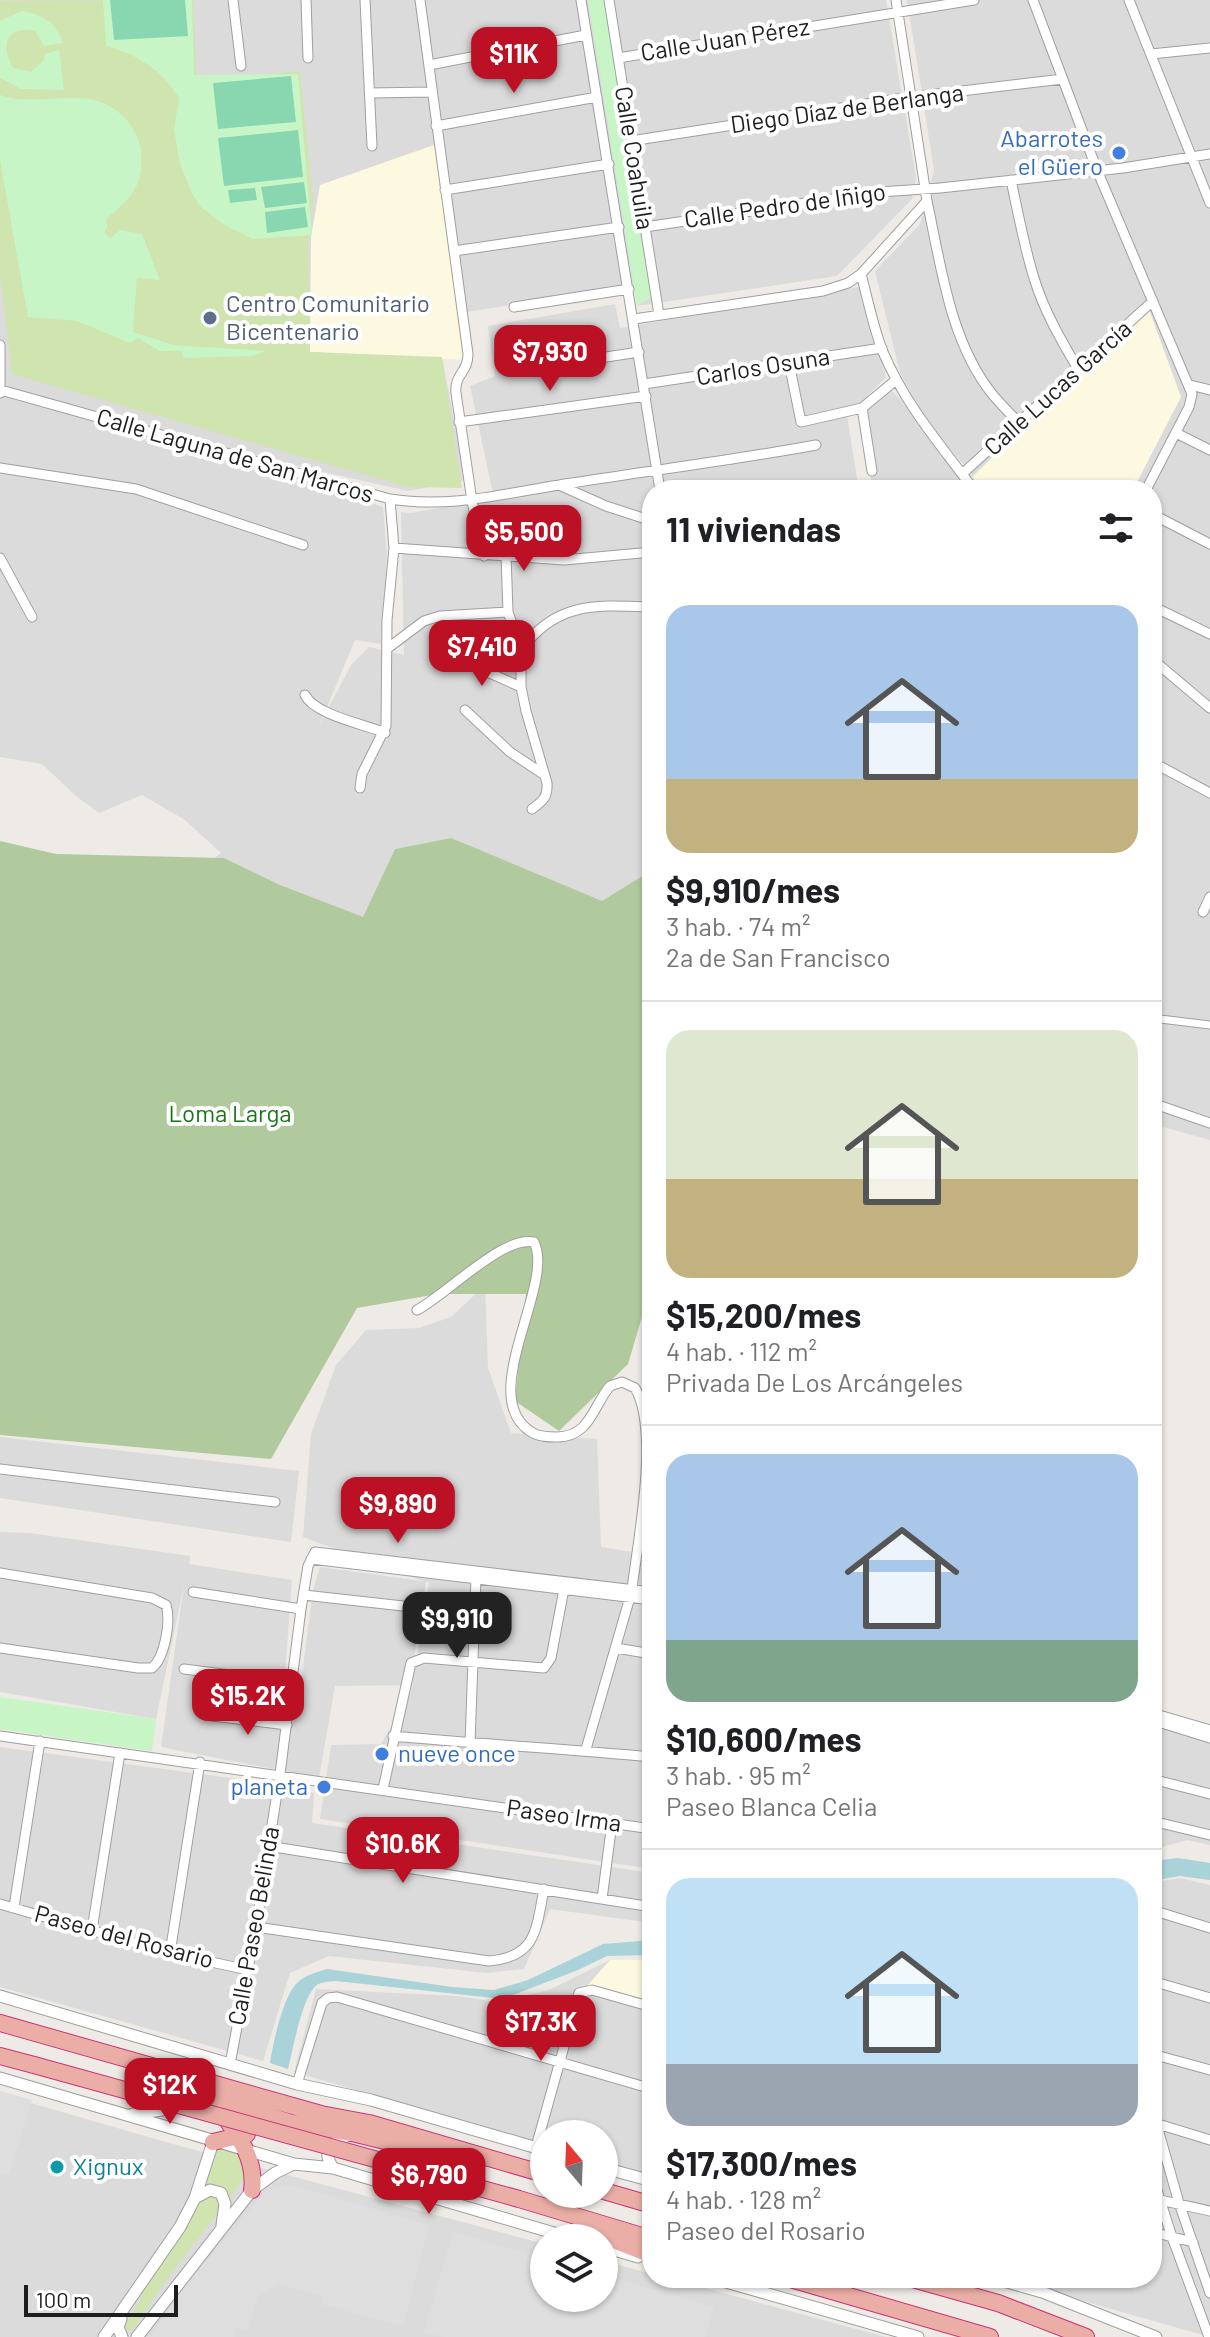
<!DOCTYPE html>
<html lang="es">
<meta charset="utf-8">
<style>
:root{--surface:#fff;--page:#f2f2f2;--text:#202124;--muted:#757577;--line:#e0e0e0;--accent:#bc1124}
body{margin:0;font-family:Barlow,sans-serif;background:var(--page);color:var(--text);height:100vh;display:flex;flex-direction:column;font-size:30px;white-space:nowrap}
*{box-sizing:border-box;margin:0}
p{font-size:26px;color:var(--muted)}
.icon{flex:none;width:44px;height:44px;fill:none;stroke:currentColor;stroke-width:2;stroke-linecap:round;stroke-linejoin:round}
.map{position:relative;flex:1;overflow:hidden}
.panel{position:absolute;left:642px;top:480px;width:520px;height:1808px;display:flex;flex-direction:column;background:var(--surface);border-radius:32px;box-shadow:0 2px 6px #0004}
.panel>*{flex:none}
.needle{width:52px;rotate:341deg}
.buttons{position:absolute;left:530px;top:2120px;display:grid;gap:16px}
.buttons a{display:grid;place-items:center;width:88px;height:88px;border-radius:50%;background:var(--surface);box-shadow:0 2px 6px #0004;font-size:40px}
.scale{position:absolute;left:24px;bottom:20px;width:154px;box-sizing:border-box;padding-left:8px;border:4px solid #1e1e1e;border-top:0;font-size:22px;line-height:28px;white-space:nowrap;color:#1e1e1e;-webkit-text-stroke:6px #fff;paint-order:stroke}
.price{position:absolute;translate:-50% -68px;padding:0 18px;border-radius:16px;background:var(--accent);color:#fff;font-size:26px;line-height:52px;filter:drop-shadow(0 2px 4px #0008)}
.price::after{content:'';position:absolute;left:50%;top:48px;width:24px;height:18px;margin-left:-12px;background:inherit;clip-path:polygon(0 0,100% 0,50% 100%)}
.price.active{background:#222;color:#fff}
ul{padding:0;list-style:none}
li{display:grid;align-content:center;gap:16px;height:424px;padding:0 24px}
li+li{border-top:2px solid var(--line)}
li span{display:grid;place-items:center;height:248px;border-radius:24px;color:#555}
li>.icon{margin-inline-start:auto}
span .icon{width:144px;height:144px;fill:#fffc;stroke-width:1}
li b{font-size:34px}
h2{display:flex;justify-content:space-between;align-items:center;height:96px;padding:0 24px;font-size:34px}
.map>svg:first-child{display:block}
.residential{fill:#dcdbdb}
.education{fill:#fcf9e0}
.grass{fill:#cfe4af}
.forest{fill:#b0ca9d}
.park{fill:#c7f5c6}
.pitch{fill:#89d7b0}
.parking{fill:#dedede}
.water{fill:#a9d3d8}
.lines{fill:none;stroke-linecap:round;stroke-linejoin:round}
.pedestrian-casing{stroke:#9f9f9f;stroke-width:9}
.minor-casing{stroke:#9f9f9f;stroke-width:11}
.tertiary-casing{stroke:#9f9f9f;stroke-width:13}
.trunk-casing{stroke:#cc3379;stroke-width:18}
.pedestrian{stroke:#fff;stroke-width:7}
.minor{stroke:#fff;stroke-width:9}
.tertiary{stroke:#fff;stroke-width:11}
.trunk{stroke:#eaaea7;stroke-width:16}
.trunk-bridge-casing{stroke:#cc3379;stroke-width:18;stroke-linecap:butt}
.trunk-bridge{stroke:#eaaea7;stroke-width:16}
.shop-dot{fill:#3f7fe0;stroke:#fff;stroke-width:3}
.service-dot{fill:#5c6f8a;stroke:#fff;stroke-width:3}
.culture-dot{fill:#0f9aa8;stroke:#fff;stroke-width:3}
.labels{text-anchor:middle;stroke-width:8;stroke-linejoin:round;paint-order:stroke}
.street-label{font-size:24px;fill:#1e1e1e;stroke:#fff}
.shop-label{font-size:24px;fill:#366cbe;stroke:#fff;text-anchor:end}
.service-label{font-size:24px;fill:#4e5e75;stroke:#fff;text-anchor:start}
.park-label{font-size:24px;fill:#187415;stroke:#fff}
.culture-label{font-size:24px;fill:#0d838f;stroke:#fff;text-anchor:start}
</style>
<div class="map">
<svg width="1210" height="2337" viewBox="0 0 1210 2337">
<rect width="100%" height="100%" fill="#eeeae5"/>
<path class="residential" d="M0,0H886L916,178L912,199L837,276L637,306L634,286L466,312L442,358L466,480L408,491L208,446L383,507L387,553L381,644L355,640L319,726L351,665L369,647L404,655L401,512L411,513L494,498L470,386L495,376L488,326L615,304L620,328L859,287L886,377L847,416L859,490H652V870L602,902L451,838L395,849L363,918L214,858L221,853L185,820L142,795L99,813L76,796L42,764L0,757Z
M907,0H1210V1140L1152,1124V490H872L863,411L892,391L977,481L928,423L900,373L875,271L920,224L934,170Z
M485,1285L488,1368L511,1433L597,1439L601,1547L652,1555V1869L320,1819L331,1745L381,1744L411,1692L429,1583L426,1582L410,1685L335,1686L319,1778L161,1747L184,1585L156,1719L0,1692V1532L30,1533L190,1556L189,1564L292,1580L285,1674L302,1675L313,1590L320,1567L423,1581L303,1537L311,1434L336,1365L366,1330L419,1328L451,1317Z
M0,1437L299,1471L291,1542L0,1498Z
M1152,1722L1210,1741V1845L1187,1840L1152,1850Z
M0,1747L268,1783L314,1793L312,1823L652,1873V1923L550,1909L524,1969L487,1973L329,1956L290,1973L263,2061L0,1987Z
M1180,1878L1210,1885V2337L1002,2278H1152V1883Z
M610,1960H652V2176L604,2162V2134H544V2145L294,2072L316,1989L457,1996L496,2002L549,1990Z
M0,2094L169,2143L544,2244V2298H604V2261L652,2274V2278H668L886,2337H0Z"/>
<path class="education" d="M434,145L465,360L310,352L311,237L320,185Z
M1148,307L1181,397L1133,490H984L972,477Z
M610,1960H652V2003L587,1986Z"/>
<path class="grass" d="M193,0L197,81L300,71L313,201L308,244L310,352L442,357L462,488L408,487L12,374L0,274V1Z
M215,2145L259,2158L258,2161L172,2272L132,2330L128,2331L124,2326L139,2303L147,2280L156,2268Z"/>
<path class="forest" d="M451,838L602,901L652,870V1266L644,1310L628,1364L559,1431L515,1401L526,1294H438L357,1308L271,1459L0,1435V841L56,854L224,858L278,884L363,917L395,849Z"/>
<path class="park" d="M103,0H192L194,75L298,74L312,235L253,239L223,224L201,207L192,194L180,164L174,130L179,98C162,70 137,54 106,46Z
M588,0H610L652,297L637,306Z
M22,11C43,15 56,22 63,43L44,46L35,31C6,25 0,45 13,68L31,72L44,60L45,54L59,50L64,90L21,89L0,78V21Z
M0,95C42,110 88,80 125,118C133,127 140,139 141,151C144,187 132,197 106,219L107,227L104,233L110,238L120,230L142,234L160,280L137,278L133,332L173,345L266,351L252,356L183,358L182,351H160L138,338L130,343L77,321L28,317L0,160Z
M0,1697L156,1719L152,1751L0,1729Z"/>
<path class="pitch" d="M110,0H185L188,36L114,40Z
M291,76L296,122L218,129L213,83Z
M298,130L303,177L224,186L218,138Z
M304,182L307,203L265,208L261,187Z
M255,188L257,200L230,203L228,190Z
M305,207L308,227L267,233L265,212Z"/>
<path class="parking" d="M0,2091L32,2100L9,2175L0,2174Z
M291,2185L429,2225L403,2326L321,2304L323,2296L279,2284L259,2295L247,2330L236,2328L234,2337H150L183,2289L267,2190Z
M453,2232L544,2258V2298H604V2275L714,2307L705,2337H442L424,2332Z"/>
<path class="water" d="M1178,1858L1210,1863V1880L1180,1876L1152,1881V1861Z
M652,1940V1955L607,1956L578,1970L503,1999L336,1981C328,1982 318,1981 313,1989C301,2004 293,2049 288,2069L270,2063C273,2043 283,1997 297,1983C305,1975 317,1972 327,1969L452,1987L494,1990L528,1980L603,1944Z"/>
<g class="lines">
<g class="pedestrian-casing">
<path id="pedestrian" d="M1152,1018L1210,1025"/>
</g>
<g class="minor-casing">
<path id="minor" d="M233,0L241,66
M306,0L308,58
M365,0L372,146
M420,0L468,354C468,373 454,374 456,393L472,501L484,556
M581,0L660,490
M609,0L659,315
M1033,0L1097,170L1192,394L1189,407L1146,490
M1129,0L1210,203
M1151,54L1210,48
M618,58L974,0
M429,65L586,35
M370,93L432,92
M436,126L597,97
M631,141L911,97L1063,79
M1011,180C1018,213 1024,246 1034,278C1044,311 1061,340 1078,369
M445,190L609,164
M927,201C941,266 950,342 993,395C1001,405 1011,414 1019,423
M645,227L879,192L940,188L1123,168L1210,154
M454,251L619,227
M861,274C868,300 873,327 883,352C906,406 940,444 974,490
M514,307L629,289
M634,319L823,291L848,283L861,274L927,201L896,0
M0,345V393
M593,359L639,352
M789,363L801,422L862,408L896,380
M644,384L882,348
M1190,385L1210,390
M1,390L390,499C455,509 509,492 572,483C654,470 735,460 816,445
M862,408L872,471
M459,422L646,396
M1176,433L1210,450
M0,468L136,489L303,545
M962,474L1153,301
M559,485L606,506L652,521
M1152,514L1210,544
M394,548L564,560L652,552
M506,555L508,612L521,650V687L526,711L547,783C548,797 543,801 532,809
M0,558L32,617
M1152,606L1210,634
M388,648L424,621L440,616L508,612
M521,650C556,601 597,605 652,607
M456,658L521,687
M1152,659L1210,708
M305,695C315,715 364,724 385,733
M465,710L510,752L543,774
M1152,762L1210,793
M360,788L362,774L386,726L387,620L394,548L390,499
M1203,912L1210,897
M1152,1103L1210,1123
M417,1310C446,1295 503,1235 534,1242C556,1285 473,1399 533,1433C540,1437 549,1437 557,1437C590,1437 593,1406 610,1386L622,1382L635,1388C660,1431 638,1539 632,1589
M0,1469L275,1502
M311,1559L652,1600
M0,1573L152,1598L166,1605C171,1621 165,1657 152,1668H138L0,1648
M193,1592L301,1609
M304,1595L412,1607
M616,1648L652,1654
M184,1669L293,1683
M1152,1713L1210,1730
M212,1716L287,1725
M1152,1720L1210,1738
M0,1736L652,1829
M393,1736C479,1744 566,1749 652,1757
M470,1743L476,1578
M586,1749L630,1597
M1152,1779L1210,1794
M383,1789L411,1663L424,1658L544,1668L551,1658L564,1589
M1152,1821L1210,1835
M268,1846L652,1907
M602,1899L612,1823
M0,1904L170,1953L248,1970
M14,1907L40,1741
M1152,1910L1210,1928
M256,1927L489,1961C537,1957 536,1929 544,1889
M92,1930L120,1753
M170,1953L200,1762
M1152,1981L1210,1998
M1152,2054L1210,2070
M230,2064L256,1927L280,1774L301,1609L308,1566L315,1552L652,1592
M297,2084L322,2003L328,1998L337,1997L652,2089
M1152,2108L1179,2203L1210,2293
M1158,2124L1210,2140
M536,2147L579,1993L592,1990L652,2007
M1152,2175L1172,2237L1209,2337
M1160,2200L1210,2211
M1152,2232L1193,2242"/>
</g>
<g class="tertiary-casing">
<path id="tertiary" d="M0,1996L297,2084L371,2100L544,2150
M0,2078L294,2164L333,2168L571,2238
M133,2114L162,2110L170,2100
M333,2168C320,2148 333,2141 351,2134
M604,2168L652,2181
M195,2198L210,2190L221,2193L225,2204L222,2225
M604,2247L638,2257
M712,2278L918,2337
M993,2278L1042,2292L1156,2337
M121,2319L118,2327L122,2337
M104,2337L180,2227L195,2198L213,2142
M137,2337L252,2190L275,2173L294,2164"/>
</g>
<g class="trunk-casing">
<path id="trunk" d="M0,2023L321,2114L369,2123L544,2174
M0,2056L34,2065
M145,2076L292,2123L352,2133L463,2160
M222,2113C239,2137 256,2159 252,2190
M213,2142L247,2134
M604,2191L652,2205
M519,2199L652,2239
M588,2230L652,2255
M787,2278L990,2337
M909,2278L998,2303L1086,2337"/>
</g>
<use href="#pedestrian" class="pedestrian"/>
<use href="#minor" class="minor"/>
<use href="#tertiary" class="tertiary"/>
<use href="#trunk" class="trunk"/>
<g class="trunk-bridge-casing">
<path id="trunk-bridge" d="M34,2065L519,2199"/>
</g>
<use href="#trunk-bridge" class="trunk-bridge"/>
</g>
<g class="shop-dot">
<circle cx="1119" cy="153" r="8"/>
<circle cx="382" cy="1754" r="8"/>
<circle cx="324" cy="1787" r="8"/>
</g>
<circle class="service-dot" cx="210" cy="318" r="8"/>
<circle class="culture-dot" cx="57" cy="2167" r="8"/>
<g class="labels">
<g class="street-label">
<text transform="translate(725 40) rotate(-9)" y="8">Calle Juan Pérez</text>
<text transform="translate(847 109) rotate(-8)" y="8">Diego Díaz de Berlanga</text>
<text transform="translate(634 158) rotate(81)" y="8">Calle Coahuila</text>
<text transform="translate(785 206) rotate(-8)" y="8">Calle Pedro de Iñigo</text>
<text transform="translate(763 367) rotate(-9)" y="8">Carlos Osuna</text>
<text transform="translate(1058 388) rotate(-42)" y="8">Calle Lucas García</text>
<text transform="translate(235 456) rotate(16)" y="8">Calle Laguna de San Marcos</text>
<text transform="translate(564 1816) rotate(8)" y="8">Paseo Irma</text>
<text transform="translate(254 1926) rotate(-80)" y="8">Calle Paseo Belinda</text>
<text transform="translate(124 1937) rotate(15)" y="8">Paseo del Rosario</text>
</g>
<g class="shop-label">
<text x="1103" y="147">Abarrotes<tspan x="1103" dy="28">el Güero</tspan></text>
<text x="398" y="1762" text-anchor="start">nueve once</text>
<text x="308" y="1795">planeta</text>
</g>
<g class="service-label">
<text x="226" y="312">Centro Comunitario<tspan x="226" dy="28">Bicentenario</tspan></text>
</g>
<g class="park-label">
<text x="230" y="1122">Loma Larga</text>
</g>
<g class="culture-label">
<text x="73" y="2175">Xignux</text>
</g>
</g>
</svg>
<div class="buttons">
<a><svg class="needle" viewBox="-14 -14 28 28"><path d="M0-13l5 13h-10z" fill="#e53935"/><path d="M0 13l5-13h-10z" fill="#757577"/></svg></a>
<a><svg class="icon" aria-label="layers" viewBox="0 0 24 24"><path d="M12 4l9 5-9 5-9-5zM3 14l9 5 9-5"/></svg></a>
</div>
<div class="scale">100 m</div>
<b class="price" style="left:514px;top:95px">$11K</b>
<b class="price" style="left:550px;top:393px">$7,930</b>
<b class="price" style="left:524px;top:573px">$5,500</b>
<b class="price" style="left:482px;top:688px">$7,410</b>
<b class="price" style="left:398px;top:1545px">$9,890</b>
<b class="price active" style="left:457px;top:1660px">$9,910</b>
<b class="price" style="left:248px;top:1737px">$15.2K</b>
<b class="price" style="left:403px;top:1885px">$10.6K</b>
<b class="price" style="left:541px;top:2063px">$17.3K</b>
<b class="price" style="left:170px;top:2126px">$12K</b>
<b class="price" style="left:429px;top:2216px">$6,790</b>
<section class="panel">
<h2>11 viviendas<svg class="icon" aria-label="filters" viewBox="0 0 24 24"><path d="M4 7h16M4 17h16"/><circle cx="9" cy="7" r="2"/><circle cx="15" cy="17" r="2"/></svg></h2>
<ul>
<li><span style="background:linear-gradient(#a9c7e8 70%,#c2b280 0)"><svg class="icon" aria-label="home" viewBox="0 0 24 24"><path d="M3 11l9-7 9 7M6 9v11h12V9"/></svg></span><div><b>$9,910/mes</b><p>3 hab. · 74 m²</p><p>2a de San Francisco</p></div></li>
<li><span style="background:linear-gradient(#dfe7d0 60%,#c2b280 0)"><svg class="icon" aria-label="home" viewBox="0 0 24 24"><path d="M3 11l9-7 9 7M6 9v11h12V9"/></svg></span><div><b>$15,200/mes</b><p>4 hab. · 112 m²</p><p>Privada De Los Arcángeles</p></div></li>
<li><span style="background:linear-gradient(#a9c7e8 75%,#7fa58c 0)"><svg class="icon" aria-label="home" viewBox="0 0 24 24"><path d="M3 11l9-7 9 7M6 9v11h12V9"/></svg></span><div><b>$10,600/mes</b><p>3 hab. · 95 m²</p><p>Paseo Blanca Celia</p></div></li>
<li><span style="background:linear-gradient(#bfe0f5 75%,#9aa5b1 0)"><svg class="icon" aria-label="home" viewBox="0 0 24 24"><path d="M3 11l9-7 9 7M6 9v11h12V9"/></svg></span><div><b>$17,300/mes</b><p>4 hab. · 128 m²</p><p>Paseo del Rosario</p></div></li>
</ul>
</section>
</div>
